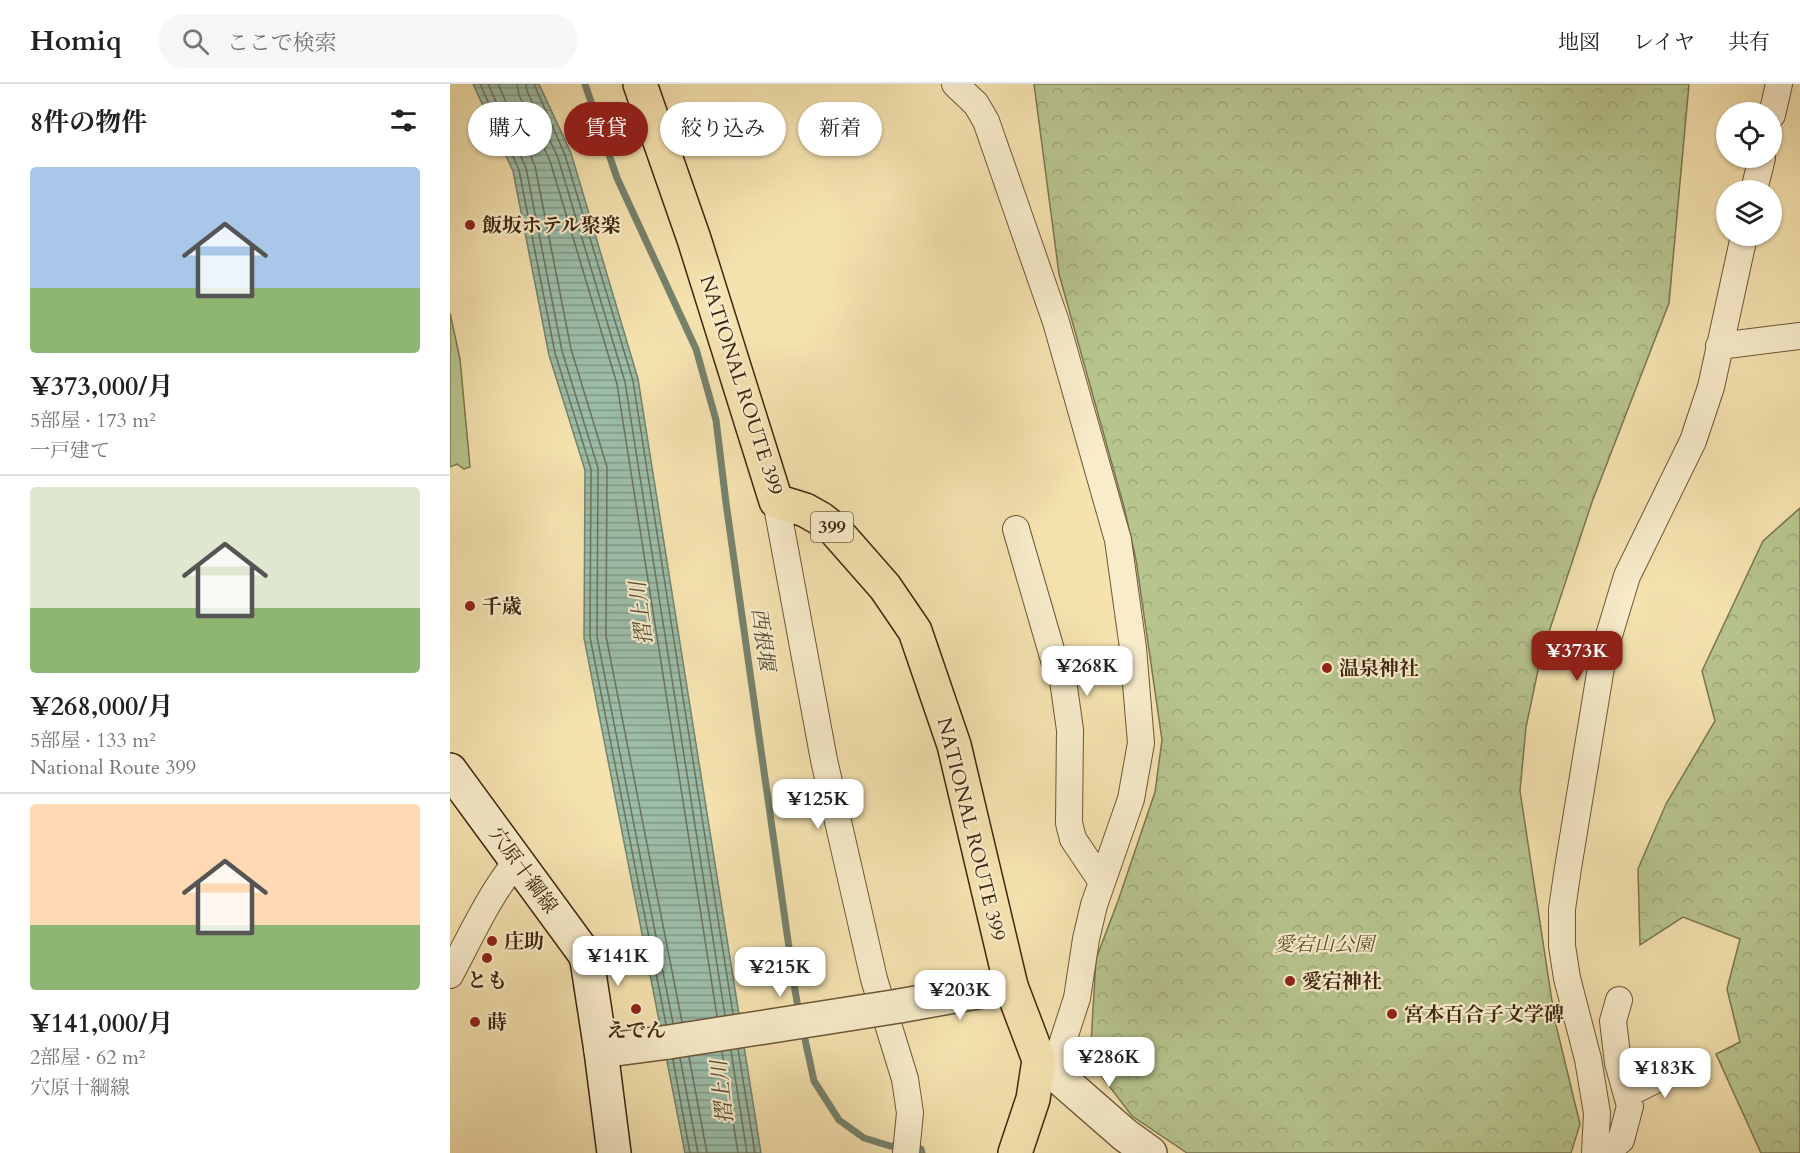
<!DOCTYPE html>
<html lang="ja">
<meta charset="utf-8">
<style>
:root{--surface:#fff;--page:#f6f6f6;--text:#222;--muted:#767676;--line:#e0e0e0;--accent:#8f2418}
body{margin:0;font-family:Cardo,"Noto Serif JP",serif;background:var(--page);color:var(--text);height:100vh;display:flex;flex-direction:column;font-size:22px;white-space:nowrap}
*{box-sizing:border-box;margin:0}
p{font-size:20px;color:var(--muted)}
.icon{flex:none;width:33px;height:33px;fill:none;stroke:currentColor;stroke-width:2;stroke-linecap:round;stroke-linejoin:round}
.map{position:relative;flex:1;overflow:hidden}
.side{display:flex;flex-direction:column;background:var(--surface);width:450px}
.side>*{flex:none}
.guide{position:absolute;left:18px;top:18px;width:570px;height:54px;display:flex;gap:12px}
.controls{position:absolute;left:1266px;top:18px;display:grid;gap:12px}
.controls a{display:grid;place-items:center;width:66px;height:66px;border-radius:50%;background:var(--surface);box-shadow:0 2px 4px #0004;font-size:30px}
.price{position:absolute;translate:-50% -51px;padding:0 14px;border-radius:12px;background:#fff;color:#222;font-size:20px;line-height:39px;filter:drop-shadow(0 2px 3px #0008)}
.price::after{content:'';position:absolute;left:50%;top:36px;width:18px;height:14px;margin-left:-9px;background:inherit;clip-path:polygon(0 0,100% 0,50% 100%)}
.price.active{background:var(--accent);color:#fff}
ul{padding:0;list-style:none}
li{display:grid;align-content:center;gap:12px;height:318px;padding:0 30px}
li+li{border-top:2px solid var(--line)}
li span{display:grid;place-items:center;height:186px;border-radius:6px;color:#555}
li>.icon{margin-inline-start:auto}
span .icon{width:108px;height:108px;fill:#fffc;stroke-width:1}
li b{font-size:26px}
h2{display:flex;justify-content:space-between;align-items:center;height:72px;padding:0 30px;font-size:26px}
.tag{padding:0 21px;border-radius:27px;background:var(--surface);box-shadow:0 2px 4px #0004;font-size:21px;line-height:54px}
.tag.active{background:var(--accent);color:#fff}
header{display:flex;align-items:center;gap:36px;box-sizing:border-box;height:84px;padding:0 30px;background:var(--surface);border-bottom:2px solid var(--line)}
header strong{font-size:28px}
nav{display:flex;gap:33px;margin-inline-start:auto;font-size:21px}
.search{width:420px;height:54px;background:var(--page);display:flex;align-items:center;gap:15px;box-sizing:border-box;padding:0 21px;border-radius:33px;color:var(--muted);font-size:22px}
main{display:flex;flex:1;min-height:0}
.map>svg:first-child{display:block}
.forest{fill:url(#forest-crowns);stroke:#7a764f;stroke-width:1.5}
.garden{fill:#b7c48e;stroke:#7a764f;stroke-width:1.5}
.water{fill:url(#water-rules);stroke:#76826c;stroke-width:1.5}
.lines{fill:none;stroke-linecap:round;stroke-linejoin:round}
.shore{stroke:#6d725c;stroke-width:1.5}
.stream{stroke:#76826c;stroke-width:7}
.minor-casing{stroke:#6c5638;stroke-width:28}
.tertiary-casing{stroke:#6c5638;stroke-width:36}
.secondary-casing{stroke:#3e2710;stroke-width:36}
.trunk-casing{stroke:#3e2710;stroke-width:36}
.minor{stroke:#f8eccb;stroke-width:26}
.tertiary{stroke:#f8eccb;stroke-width:33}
.secondary{stroke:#f8eccb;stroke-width:33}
.trunk{stroke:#f4e2af;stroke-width:33}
.tertiary-bridge-casing{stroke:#6c5638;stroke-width:36;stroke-linecap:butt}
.tertiary-bridge{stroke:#f8eccb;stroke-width:33}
.poi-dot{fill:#8f2418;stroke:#f8eccb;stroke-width:2}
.labels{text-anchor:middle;stroke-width:4.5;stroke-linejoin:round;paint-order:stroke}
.shield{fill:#f8eccb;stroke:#766248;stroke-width:1.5}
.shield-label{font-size:18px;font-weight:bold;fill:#3e2710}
.poi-label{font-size:20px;font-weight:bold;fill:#3e2710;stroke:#f8eccb;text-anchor:start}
.street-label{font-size:20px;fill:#3e2710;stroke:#f8eccb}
.park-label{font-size:20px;font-style:italic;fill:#5c4e30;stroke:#f8eccb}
.water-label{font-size:21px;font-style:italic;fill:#564d36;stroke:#f8eccb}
</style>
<header>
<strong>Homiq</strong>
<div class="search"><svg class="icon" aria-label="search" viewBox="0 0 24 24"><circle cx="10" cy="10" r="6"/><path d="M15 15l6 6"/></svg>ここで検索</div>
<nav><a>地図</a><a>レイヤ</a><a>共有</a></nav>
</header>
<main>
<section class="side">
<h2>8件の物件<svg class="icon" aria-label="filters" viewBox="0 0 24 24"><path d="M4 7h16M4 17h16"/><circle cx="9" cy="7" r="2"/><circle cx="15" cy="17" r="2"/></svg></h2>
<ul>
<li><span style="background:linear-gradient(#a9c7e8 65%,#8fb573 0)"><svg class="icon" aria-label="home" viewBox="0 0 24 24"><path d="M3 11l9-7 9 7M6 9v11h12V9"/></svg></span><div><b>¥373,000/月</b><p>5部屋 · 173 m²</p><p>一戸建て</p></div></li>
<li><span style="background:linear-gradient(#dfe7d0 65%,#8fb573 0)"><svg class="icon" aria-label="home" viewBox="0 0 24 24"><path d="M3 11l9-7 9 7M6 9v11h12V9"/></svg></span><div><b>¥268,000/月</b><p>5部屋 · 133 m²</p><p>National Route 399</p></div></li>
<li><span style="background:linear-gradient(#ffd9b3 65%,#8fb573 0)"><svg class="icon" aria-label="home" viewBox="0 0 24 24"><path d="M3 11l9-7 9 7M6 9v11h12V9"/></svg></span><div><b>¥141,000/月</b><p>2部屋 · 62 m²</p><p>穴原十綱線</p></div></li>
</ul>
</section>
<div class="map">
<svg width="1350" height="1069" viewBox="0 0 1350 1069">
<defs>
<pattern id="forest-crowns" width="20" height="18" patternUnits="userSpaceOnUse" patternTransform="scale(1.5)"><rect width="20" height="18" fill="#b7c48e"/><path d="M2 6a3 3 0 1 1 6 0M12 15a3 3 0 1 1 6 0" fill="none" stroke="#9ea879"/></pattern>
<pattern id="water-rules" width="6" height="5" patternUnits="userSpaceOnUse" patternTransform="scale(1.5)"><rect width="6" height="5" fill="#9cbea9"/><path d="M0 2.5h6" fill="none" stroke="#819a88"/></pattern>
</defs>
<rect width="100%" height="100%" fill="#f4e2af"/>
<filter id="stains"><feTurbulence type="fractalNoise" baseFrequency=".00333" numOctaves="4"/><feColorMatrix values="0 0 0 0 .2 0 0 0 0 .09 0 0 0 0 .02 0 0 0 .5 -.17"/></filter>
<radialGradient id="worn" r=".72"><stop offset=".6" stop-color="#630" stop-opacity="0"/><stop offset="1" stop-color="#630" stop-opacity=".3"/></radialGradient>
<path class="forest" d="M584,0H1239L1219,219L1142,418L1091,572L1076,643L1070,707L1105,937L1130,1040L1121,1069H737L682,1032L640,977L646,875L668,817L705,708L712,656L686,476L674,423L609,190Z
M1350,424V1069H1311L1266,970L1290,958L1277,905L1290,855L1233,833L1190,861L1188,785L1216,720L1265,637L1252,587L1313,457Z"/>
<path class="garden" d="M0,229L10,275L20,383L14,385L7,380L0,383Z"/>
<path class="water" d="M23,0H89L121,69L188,295L311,1069H235L134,554L135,386L99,271L63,87Z"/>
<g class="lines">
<path class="shore" d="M30,0L69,86L105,269L141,385L140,553L216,940
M38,0L76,84L112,267L148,384L147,553L223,939
M48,0L85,82L121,265L157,383L156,552L232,938
M67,0L69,11L100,77L167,300L267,932
M76,0L77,7L108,74L175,298L275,931
M84,0L115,71L183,297L283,930
M288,965L305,1069
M281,967L297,1069
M272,968L288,1069
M239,973L257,1069
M230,974L248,1069
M223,976L240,1069"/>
<path class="stream" d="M135,0L167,94L246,265L266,336L276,419L345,906L349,929
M353,946L364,997L389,1036L414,1054L440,1062L471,1065L472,1069"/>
<g class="minor-casing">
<path id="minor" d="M505,0L526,20L536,37L606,238L668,456L683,564L691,659L681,715L644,821L636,855L627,914L603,988
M1322,31L1329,0
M1304,106L1312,74
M1269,262L1350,252
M326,417L374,676L424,895L455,995L460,1029L456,1069
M566,445L604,576L613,596L620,646L619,739L623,755L652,798
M0,891C21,852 39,811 67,777
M1177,1010L1235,981
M1145,1069L1147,1029L1138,975L1117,894L1112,862V825L1118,784L1153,571L1177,492L1243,357L1261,303L1294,152
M1154,1069L1171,1056L1180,1022L1168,979L1163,937L1169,916"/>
</g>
<g class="tertiary-casing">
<path id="tertiary" d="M449,922L561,902
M151,967L219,958
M589,976L675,1051L700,1069"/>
</g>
<g class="secondary-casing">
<path id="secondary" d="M0,686L134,869L137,876L151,967L164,1069"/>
</g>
<g class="trunk-casing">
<path id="trunk" d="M190,0L244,155L326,417L355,426L371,435L384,445L435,503L465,547L504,661L561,902L589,976L583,1015L565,1069"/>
</g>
<use href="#minor" class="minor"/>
<use href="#tertiary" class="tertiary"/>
<use href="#secondary" class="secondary"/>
<use href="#trunk" class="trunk"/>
<g class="tertiary-bridge-casing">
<path id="tertiary-bridge" d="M219,958L449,922"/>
</g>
<use href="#tertiary-bridge" class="tertiary-bridge"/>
</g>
<g class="poi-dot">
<circle cx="20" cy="141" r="6"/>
<circle cx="20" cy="522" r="6"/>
<circle cx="877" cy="584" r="6"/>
<circle cx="42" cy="857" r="6"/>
<circle cx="37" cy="874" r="6"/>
<circle cx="840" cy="897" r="6"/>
<circle cx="186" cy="925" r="6"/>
<circle cx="942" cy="930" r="6"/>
<circle cx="25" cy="938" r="6"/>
</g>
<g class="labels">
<rect class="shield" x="361" y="428" width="42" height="30" rx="4.5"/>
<g class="shield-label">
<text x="382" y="449">399</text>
</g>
<g class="poi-label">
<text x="32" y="148">飯坂ホテル聚楽</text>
<text x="32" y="529">千歳</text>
<text x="889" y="591">温泉神社</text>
<text x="54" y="864">庄助</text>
<text x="37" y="903" text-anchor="middle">とも</text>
<text x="852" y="904">愛宕神社</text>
<text x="954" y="937">宮本百合子文学碑</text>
<text x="37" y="945">蒔</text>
<text x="186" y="953" text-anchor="middle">えでん</text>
</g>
<g class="street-label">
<text transform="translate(292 301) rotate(72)" y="7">NATIONAL ROUTE 399</text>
<text transform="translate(522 745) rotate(76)" y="7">NATIONAL ROUTE 399</text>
<text transform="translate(74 786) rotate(54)" y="7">穴原十綱線</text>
</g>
<g class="park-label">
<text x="874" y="867">愛宕山公園</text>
</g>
<g class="water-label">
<text transform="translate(191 529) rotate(-97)" y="7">摺上川</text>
<text transform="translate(313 555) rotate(82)" y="7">西根堰</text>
<text transform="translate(272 1008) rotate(-96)" y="7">摺上川</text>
</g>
</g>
<rect width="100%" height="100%" filter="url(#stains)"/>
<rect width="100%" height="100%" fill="url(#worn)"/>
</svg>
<div class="controls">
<a><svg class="icon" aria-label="locate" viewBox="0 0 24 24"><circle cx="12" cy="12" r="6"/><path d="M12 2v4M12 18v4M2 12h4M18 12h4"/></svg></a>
<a><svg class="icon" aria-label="layers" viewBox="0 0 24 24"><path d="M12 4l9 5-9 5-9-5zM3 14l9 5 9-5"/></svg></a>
</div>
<b class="price active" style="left:1127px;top:598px">¥373K</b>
<b class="price" style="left:637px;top:613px">¥268K</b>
<b class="price" style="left:368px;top:746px">¥125K</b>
<b class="price" style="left:168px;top:903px">¥141K</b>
<b class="price" style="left:330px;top:914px">¥215K</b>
<b class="price" style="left:510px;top:937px">¥203K</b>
<b class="price" style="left:659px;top:1004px">¥286K</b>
<b class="price" style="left:1215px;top:1015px">¥183K</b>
<div class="guide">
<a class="tag">購入</a>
<a class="tag active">賃貸</a>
<a class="tag">絞り込み</a>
<a class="tag">新着</a>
</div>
</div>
</main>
